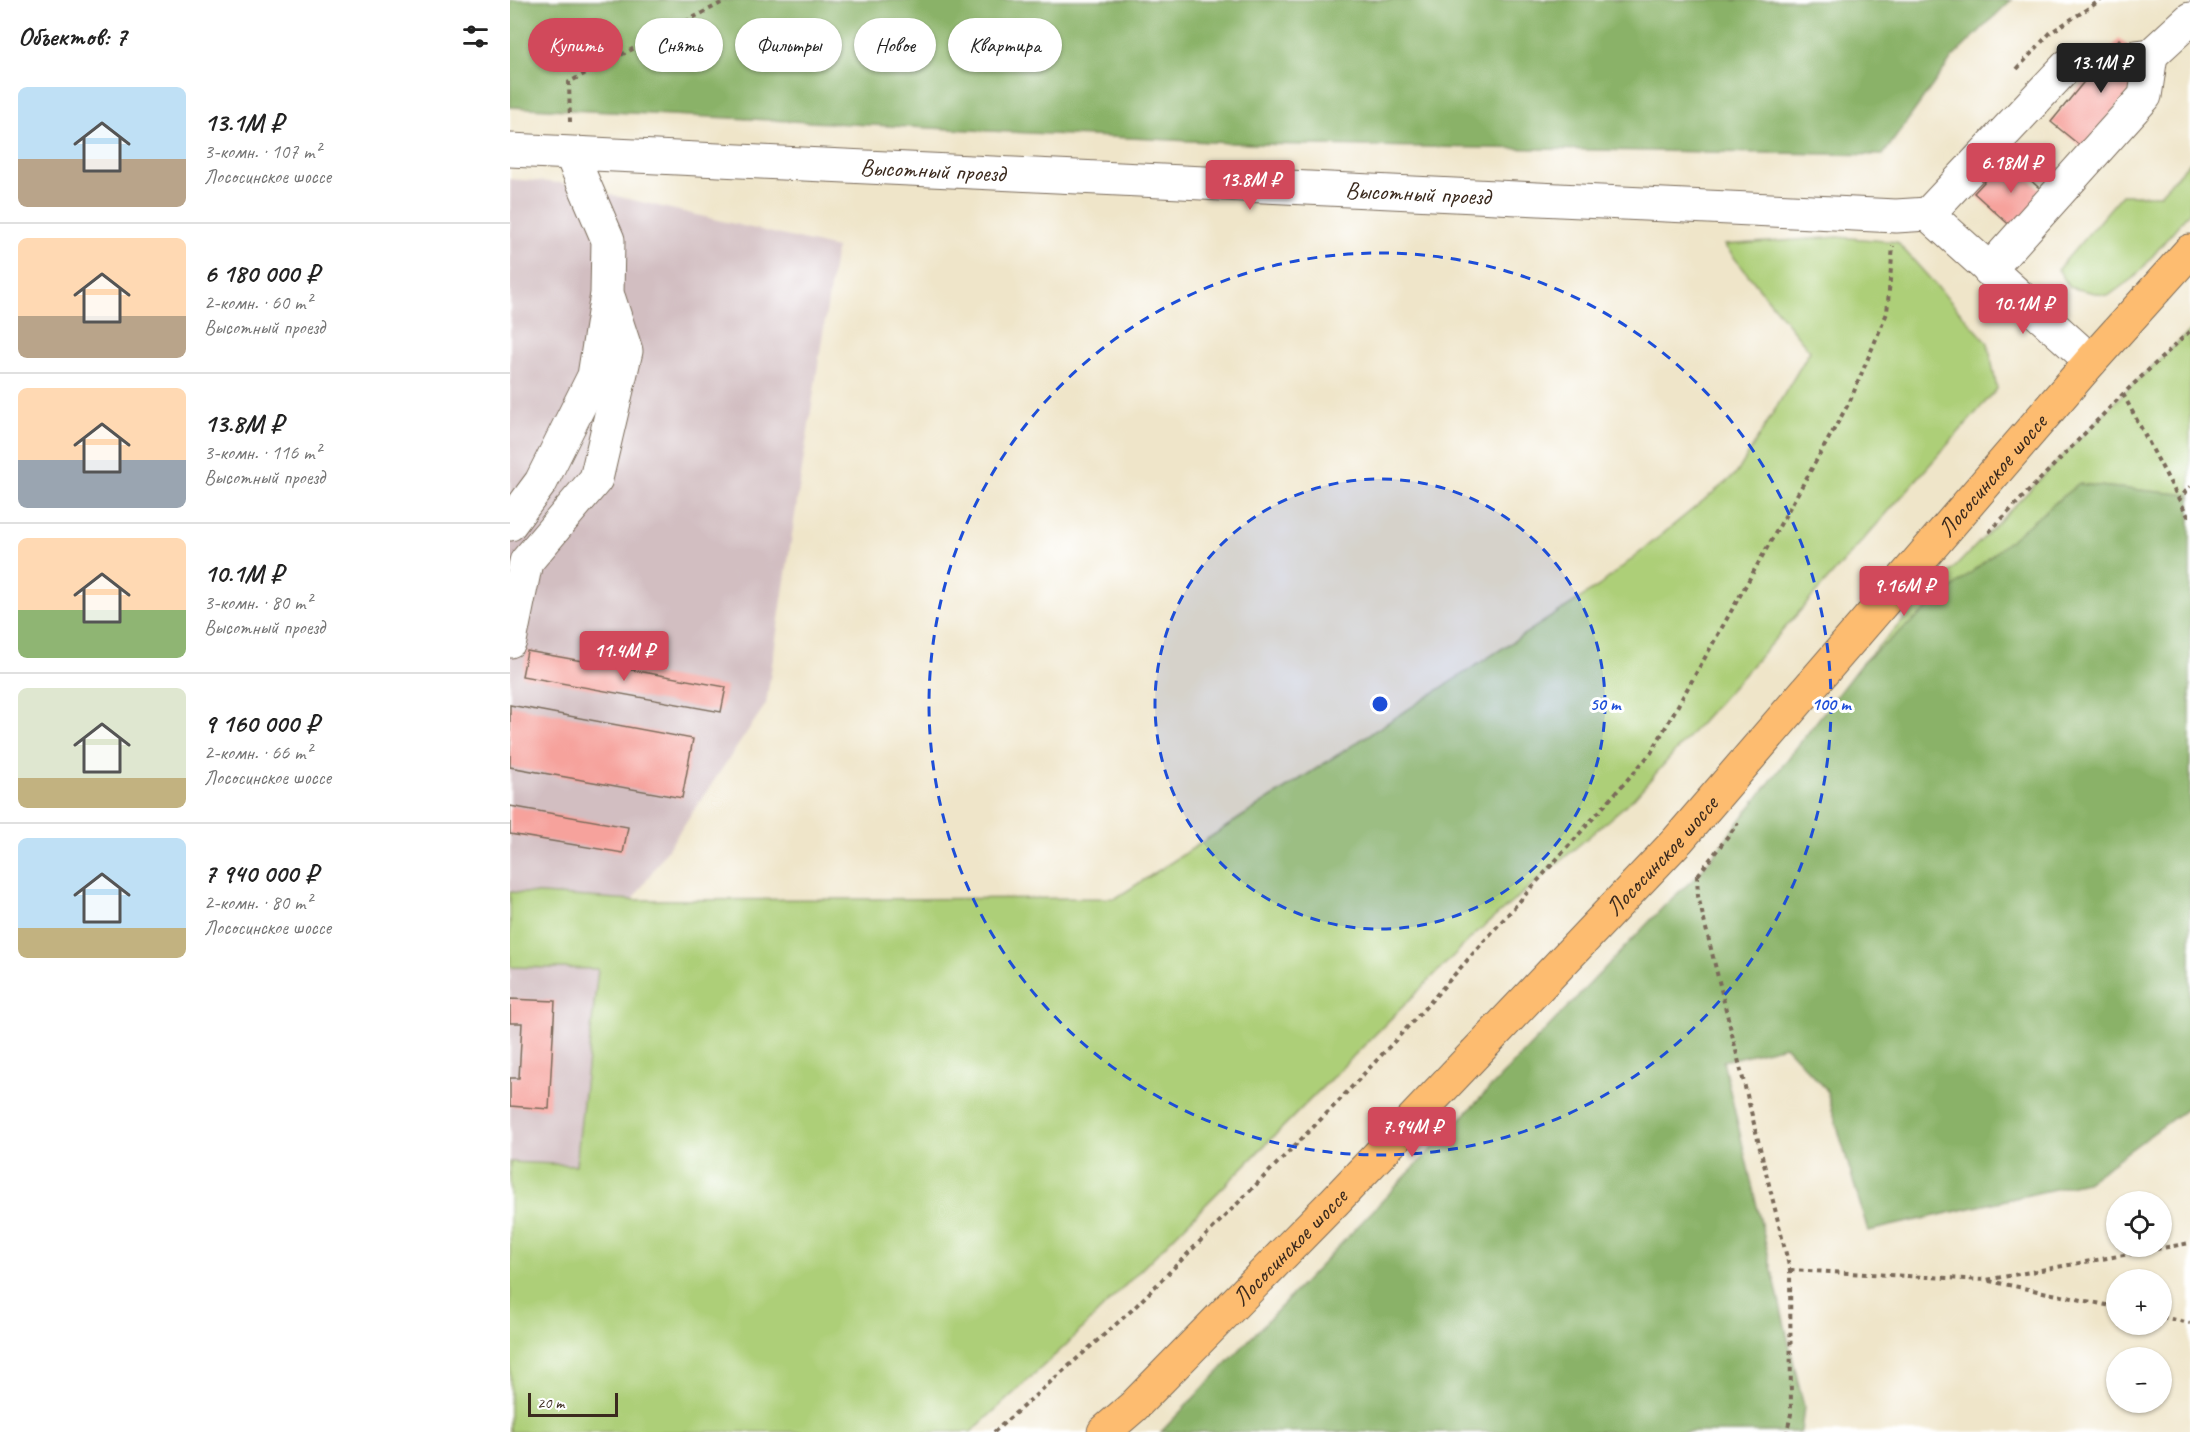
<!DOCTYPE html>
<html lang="ru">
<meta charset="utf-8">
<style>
:root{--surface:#fff;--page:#f6f6f6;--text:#222;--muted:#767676;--line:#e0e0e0;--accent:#d1495b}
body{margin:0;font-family:Caveat,sans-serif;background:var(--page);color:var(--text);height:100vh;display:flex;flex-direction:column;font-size:22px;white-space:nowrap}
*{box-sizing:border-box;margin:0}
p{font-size:20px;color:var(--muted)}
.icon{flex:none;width:33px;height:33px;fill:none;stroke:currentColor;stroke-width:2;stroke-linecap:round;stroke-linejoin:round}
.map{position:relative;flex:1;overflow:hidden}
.details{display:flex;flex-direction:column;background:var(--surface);width:510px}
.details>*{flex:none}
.top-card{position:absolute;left:18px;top:18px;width:570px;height:54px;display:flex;gap:12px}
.buttons{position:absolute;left:1596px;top:1191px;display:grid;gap:12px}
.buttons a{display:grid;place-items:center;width:66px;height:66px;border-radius:50%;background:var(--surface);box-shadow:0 2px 4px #0004;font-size:30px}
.scale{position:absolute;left:18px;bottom:15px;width:90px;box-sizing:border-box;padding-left:6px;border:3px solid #3b2a1e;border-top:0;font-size:16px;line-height:21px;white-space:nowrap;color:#3b2a1e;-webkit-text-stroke:4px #fff;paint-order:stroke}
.price{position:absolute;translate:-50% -51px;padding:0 14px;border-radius:6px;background:var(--accent);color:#fff;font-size:20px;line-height:39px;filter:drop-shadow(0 2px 3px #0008)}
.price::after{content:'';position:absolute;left:50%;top:36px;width:18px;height:14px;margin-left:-9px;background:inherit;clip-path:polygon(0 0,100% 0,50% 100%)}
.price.selected{background:#222;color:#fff}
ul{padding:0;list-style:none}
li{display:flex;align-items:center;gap:18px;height:150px;padding:0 18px}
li+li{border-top:2px solid var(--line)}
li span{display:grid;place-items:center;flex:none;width:168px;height:120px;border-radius:9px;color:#555}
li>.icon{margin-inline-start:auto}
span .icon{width:72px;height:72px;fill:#fffc;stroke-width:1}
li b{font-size:26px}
h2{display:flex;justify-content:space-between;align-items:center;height:72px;padding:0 18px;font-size:26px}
.chip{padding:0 21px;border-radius:27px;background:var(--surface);box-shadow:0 2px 4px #0004;font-size:21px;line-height:54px}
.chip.selected{background:var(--accent);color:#fff}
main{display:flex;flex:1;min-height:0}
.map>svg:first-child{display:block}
.industrial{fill:#d2bec1}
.green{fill:#adcf78;stroke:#747c4b;stroke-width:1.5}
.forest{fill:#8ab268;stroke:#626e43;stroke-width:1.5}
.building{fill:#f6a29c}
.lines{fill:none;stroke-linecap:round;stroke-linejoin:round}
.minor-casing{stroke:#7a6b5a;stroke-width:35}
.major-casing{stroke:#7a6b5a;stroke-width:35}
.path{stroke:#7a6b5a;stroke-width:4;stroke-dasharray:4.5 4.5;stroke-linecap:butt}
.minor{stroke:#fff;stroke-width:33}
.major{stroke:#fdbc70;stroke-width:33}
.ring{fill:none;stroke:#1d4ed8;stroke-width:3;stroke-dasharray:10 8}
.labels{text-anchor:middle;stroke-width:6;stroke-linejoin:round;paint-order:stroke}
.street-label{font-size:24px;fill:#3b2a1e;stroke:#fff}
.centre{fill:#1d4ed8;stroke:#fff;stroke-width:3}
.ring-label{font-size:18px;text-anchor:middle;font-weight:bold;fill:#1d4ed8;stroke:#fff;stroke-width:6;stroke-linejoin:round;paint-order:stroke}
</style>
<main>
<section class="details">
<h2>Объектов: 7<svg class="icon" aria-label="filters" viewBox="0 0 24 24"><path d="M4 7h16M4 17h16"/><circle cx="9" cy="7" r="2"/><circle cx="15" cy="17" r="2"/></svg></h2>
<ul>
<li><span style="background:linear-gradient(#bfe0f5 60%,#b9a48a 0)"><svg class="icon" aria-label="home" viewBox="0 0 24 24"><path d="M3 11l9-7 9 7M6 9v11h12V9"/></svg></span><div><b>13.1M ₽</b><p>3-комн. · 107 m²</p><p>Лососинское шоссе</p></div></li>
<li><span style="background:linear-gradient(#ffd9b3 65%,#b9a48a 0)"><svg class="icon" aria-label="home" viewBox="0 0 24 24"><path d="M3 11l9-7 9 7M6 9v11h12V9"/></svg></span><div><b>6 180 000 ₽</b><p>2-комн. · 60 m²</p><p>Высотный проезд</p></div></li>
<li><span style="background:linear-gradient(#ffd9b3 60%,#9aa5b1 0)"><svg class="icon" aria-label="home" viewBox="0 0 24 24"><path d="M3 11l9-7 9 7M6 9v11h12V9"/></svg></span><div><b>13.8M ₽</b><p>3-комн. · 116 m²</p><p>Высотный проезд</p></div></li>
<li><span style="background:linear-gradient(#ffd9b3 60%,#8fb573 0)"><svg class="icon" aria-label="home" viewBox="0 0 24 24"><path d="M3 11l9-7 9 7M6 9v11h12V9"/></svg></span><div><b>10.1M ₽</b><p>3-комн. · 80 m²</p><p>Высотный проезд</p></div></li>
<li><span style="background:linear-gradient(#dfe7d0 75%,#c2b280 0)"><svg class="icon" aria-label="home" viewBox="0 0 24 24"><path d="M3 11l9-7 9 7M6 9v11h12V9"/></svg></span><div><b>9 160 000 ₽</b><p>2-комн. · 66 m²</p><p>Лососинское шоссе</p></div></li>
<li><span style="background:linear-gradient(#bfe0f5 75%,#c2b280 0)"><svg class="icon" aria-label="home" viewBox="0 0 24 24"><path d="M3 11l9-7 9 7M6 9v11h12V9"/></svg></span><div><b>7 940 000 ₽</b><p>2-комн. · 80 m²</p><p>Лососинское шоссе</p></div></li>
</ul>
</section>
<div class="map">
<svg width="1680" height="1432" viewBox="0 0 1680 1432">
<rect width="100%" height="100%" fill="#fff"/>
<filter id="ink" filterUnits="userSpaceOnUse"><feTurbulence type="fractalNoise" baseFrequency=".0167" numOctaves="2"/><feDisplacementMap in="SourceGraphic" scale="12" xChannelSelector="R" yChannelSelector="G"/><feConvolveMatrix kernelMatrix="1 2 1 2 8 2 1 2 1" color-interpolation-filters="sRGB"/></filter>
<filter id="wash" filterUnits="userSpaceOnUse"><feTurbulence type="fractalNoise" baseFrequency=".008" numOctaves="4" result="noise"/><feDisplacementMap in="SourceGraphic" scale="24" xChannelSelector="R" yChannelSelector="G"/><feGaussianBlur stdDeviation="1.35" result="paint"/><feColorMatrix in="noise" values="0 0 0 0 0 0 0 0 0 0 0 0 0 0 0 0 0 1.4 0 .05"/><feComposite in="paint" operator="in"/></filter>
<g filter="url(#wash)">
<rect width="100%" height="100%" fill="#efe5c9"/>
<path class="industrial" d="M0,179L51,183L326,248L256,704L123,900L0,892Z
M0,967L88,968L66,1165L0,1162Z"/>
<path class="green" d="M1680,162V211L1626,276L1598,296L1559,287L1548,269L1612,195H1649Z
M1328,237L1387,242L1478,343L1487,389L1124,798L965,934L555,1346L461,1432H0V1162L66,1165L88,969L0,967V892L123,900L606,898L1089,586L1227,473L1300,351L1214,245Z
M1680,331V495L1568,484L1351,664L1613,394Z"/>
<path class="forest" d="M0,0H1501L1442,58L1373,155L742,144L0,107Z
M1568,484L1680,495V1106L1576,1182L1358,1231L1316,1089L1275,1046L1213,1061L1294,1407L1291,1432H651L1158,902L1188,875L1351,664Z"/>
<g id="blocks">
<path class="building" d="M1609,39L1641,65L1573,148L1541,122Z
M1496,158L1537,195L1506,231L1464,193Z
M17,651L216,687L211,712L12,676Z
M0,705L183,739L172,798L0,767Z
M0,806L118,827L113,853L0,834Z
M0,999L45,1001L39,1109L0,1106V1078H9L12,1023H0Z"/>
</g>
</g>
<g filter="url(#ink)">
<use href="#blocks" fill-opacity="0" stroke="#7a6b5a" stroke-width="1.5"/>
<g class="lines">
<g class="minor-casing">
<g id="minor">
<path id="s1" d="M0,150L1386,216L1418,214L1581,361"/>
<path d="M1418,214L1557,66L1641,55L1680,19"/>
<path d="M1479,270L1635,96L1641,55"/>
<path d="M0,524L31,482L84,376L97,294L98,240L61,154"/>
<path d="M0,641L16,562L86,479L116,351L99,299"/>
</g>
</g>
<g class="major-casing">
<g id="major">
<path id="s2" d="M594,1432L623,1407L825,1201L1168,840L1581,361L1680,251"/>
</g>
</g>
<path class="path" d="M1507,69L1540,33L1591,0
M60,122L59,82L217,0
M1613,394L1680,520
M1668,501L1680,486
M1479,532L1613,394L1680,331
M1187,875L1188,896L1280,1270L1281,1414L1277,1432
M1188,875L1228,823
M1280,1270L1476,1280L1680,1243
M1479,1281L1606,1307
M1652,1317L1680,1323
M484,1432L622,1310L824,1106L906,1018L1141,753L1340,401L1377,313L1383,246"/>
<use href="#minor" class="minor"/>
<use href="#major" class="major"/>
</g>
</g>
<circle cx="870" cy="704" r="225" fill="#1d4ed8" fill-opacity=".12"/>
<g class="ring">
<circle cx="870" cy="704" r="225"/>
<circle cx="870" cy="704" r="451"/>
</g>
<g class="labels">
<g class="street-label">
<text dy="8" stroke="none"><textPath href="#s1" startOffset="423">Высотный проезд</textPath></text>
<text dy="8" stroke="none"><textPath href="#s1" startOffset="909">Высотный проезд</textPath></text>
<text dy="8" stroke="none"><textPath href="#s2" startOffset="1306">Лососинское шоссе</textPath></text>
<text dy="8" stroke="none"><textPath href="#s2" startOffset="802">Лососинское шоссе</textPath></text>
<text dy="8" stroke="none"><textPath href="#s2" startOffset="262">Лососинское шоссе</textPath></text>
</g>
</g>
<circle cx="870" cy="704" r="9" class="centre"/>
<g class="ring-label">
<text x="1095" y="710">50 m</text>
<text x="1321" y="710">100 m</text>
</g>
</svg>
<div class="buttons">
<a><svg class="icon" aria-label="locate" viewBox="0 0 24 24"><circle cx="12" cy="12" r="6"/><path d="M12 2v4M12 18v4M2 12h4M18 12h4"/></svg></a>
<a>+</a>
<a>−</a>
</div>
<div class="scale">20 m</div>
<b class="price selected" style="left:1591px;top:94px">13.1M ₽</b>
<b class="price" style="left:1501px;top:194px">6.18M ₽</b>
<b class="price" style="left:740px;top:211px">13.8M ₽</b>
<b class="price" style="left:1513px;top:335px">10.1M ₽</b>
<b class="price" style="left:1394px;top:617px">9.16M ₽</b>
<b class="price" style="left:114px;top:682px">11.4M ₽</b>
<b class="price" style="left:902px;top:1158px">7.94M ₽</b>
<div class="top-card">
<a class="chip selected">Купить</a>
<a class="chip">Снять</a>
<a class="chip">Фильтры</a>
<a class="chip">Новое</a>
<a class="chip">Квартира</a>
</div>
</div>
</main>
